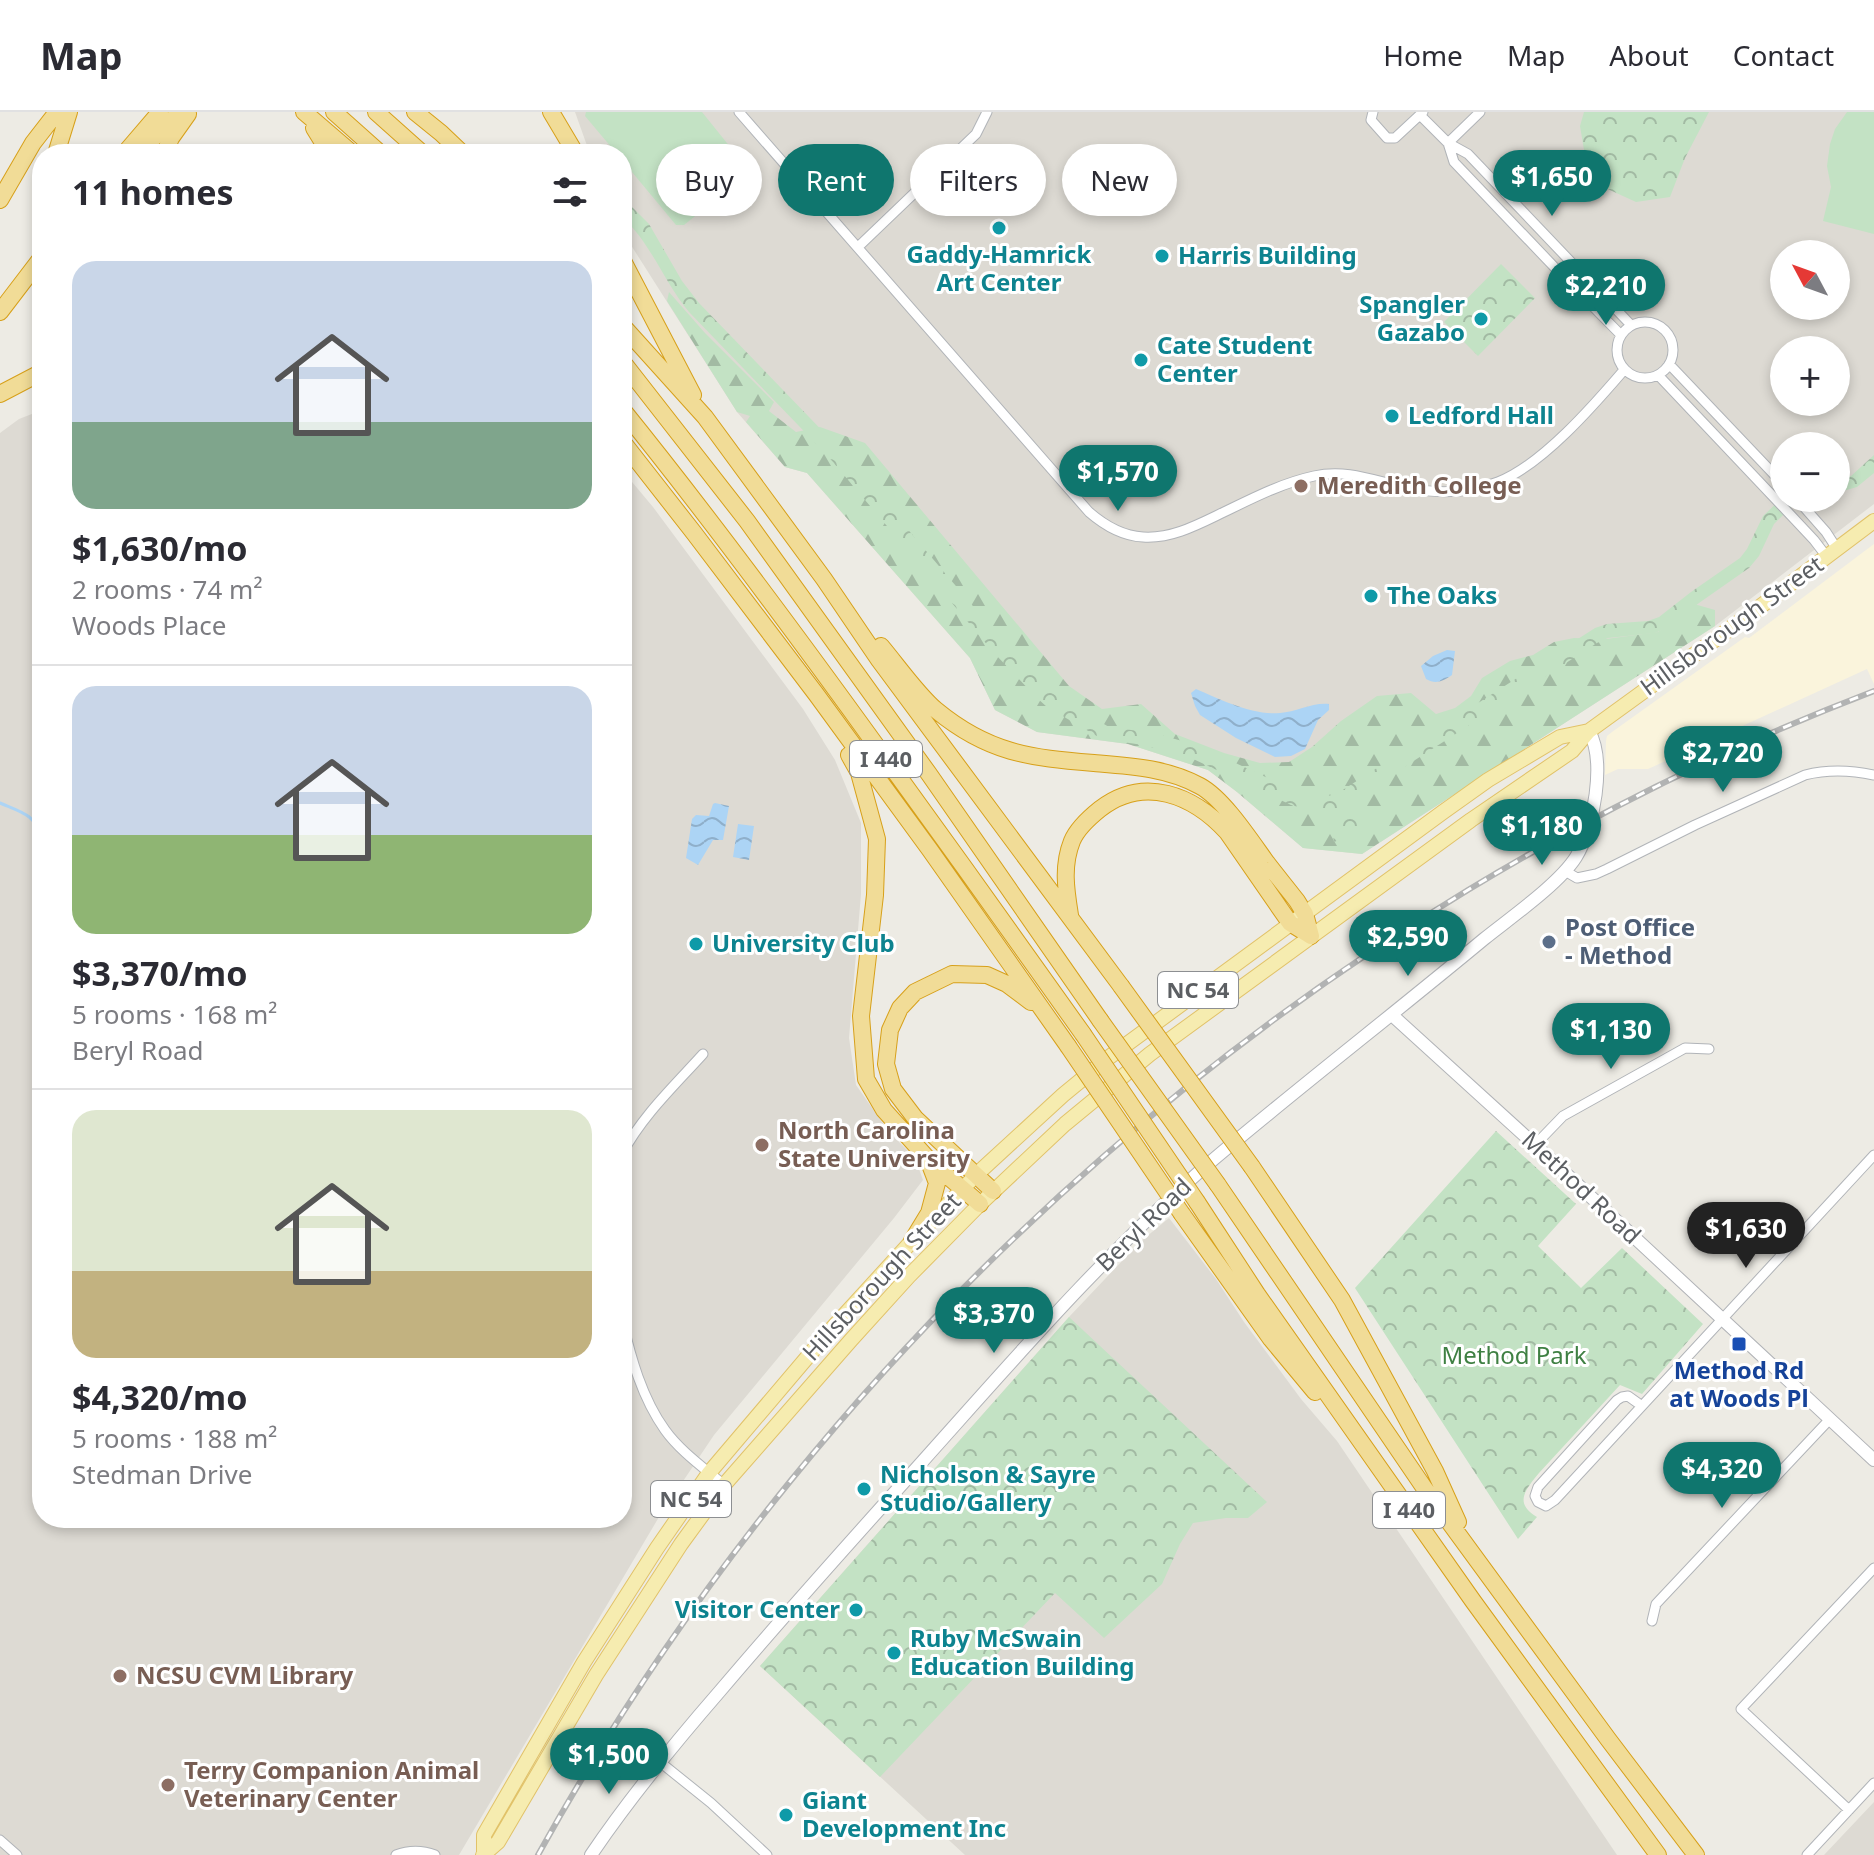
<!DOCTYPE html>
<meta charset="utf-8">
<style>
:root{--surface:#fff;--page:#f2f2f3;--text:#2b2b33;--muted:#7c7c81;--line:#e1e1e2;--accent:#0f766e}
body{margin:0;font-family:"Noto Sans",sans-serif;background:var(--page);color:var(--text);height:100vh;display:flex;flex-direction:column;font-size:30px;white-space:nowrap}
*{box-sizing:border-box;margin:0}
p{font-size:26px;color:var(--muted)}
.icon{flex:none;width:44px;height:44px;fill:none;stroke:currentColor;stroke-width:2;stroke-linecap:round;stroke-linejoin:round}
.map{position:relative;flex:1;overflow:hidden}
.side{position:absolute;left:32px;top:32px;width:600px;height:1384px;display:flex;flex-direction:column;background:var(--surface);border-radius:32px;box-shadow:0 4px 12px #0003}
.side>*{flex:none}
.top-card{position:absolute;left:656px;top:32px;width:760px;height:72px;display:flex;gap:16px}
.needle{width:52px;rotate:311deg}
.controls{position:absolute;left:1770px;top:128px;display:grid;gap:16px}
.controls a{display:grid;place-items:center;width:80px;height:80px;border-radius:50%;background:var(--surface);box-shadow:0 4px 12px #0003;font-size:40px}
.price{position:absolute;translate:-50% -68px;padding:0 18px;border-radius:28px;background:var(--accent);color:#fff;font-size:26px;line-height:52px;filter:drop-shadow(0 2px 4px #0008)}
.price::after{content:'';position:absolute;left:50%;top:48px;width:24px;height:18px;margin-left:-12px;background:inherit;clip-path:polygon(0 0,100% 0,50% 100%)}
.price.on{background:#222;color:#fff}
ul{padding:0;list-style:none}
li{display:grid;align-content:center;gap:16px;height:424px;padding:0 40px}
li+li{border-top:2px solid var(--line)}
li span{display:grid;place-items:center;height:248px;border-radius:24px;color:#555}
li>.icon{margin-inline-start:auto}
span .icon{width:144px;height:144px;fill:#fffc;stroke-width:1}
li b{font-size:34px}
h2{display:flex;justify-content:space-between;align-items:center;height:96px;padding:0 40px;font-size:34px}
.tag{padding:0 28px;border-radius:36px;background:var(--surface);box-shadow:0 4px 12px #0003;font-size:28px;line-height:72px}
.tag.on{background:var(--accent);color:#fff}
header{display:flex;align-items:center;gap:48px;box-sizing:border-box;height:112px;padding:0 40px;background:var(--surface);border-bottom:2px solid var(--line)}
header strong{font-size:38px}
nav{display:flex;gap:44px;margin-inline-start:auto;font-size:28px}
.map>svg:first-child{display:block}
.commercial{fill:#faf4dc}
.education{fill:#dddad3;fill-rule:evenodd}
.grass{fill:#c3e2c4}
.forest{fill:url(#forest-firs)}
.park{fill:url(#park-crowns)}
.water{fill:url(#water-waves)}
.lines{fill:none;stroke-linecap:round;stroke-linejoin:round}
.stream{stroke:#acd4f5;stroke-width:3}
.street-casing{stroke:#b1b4b8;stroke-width:11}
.secondary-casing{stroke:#b1b3b7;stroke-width:14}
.primary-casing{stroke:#e1c269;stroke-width:16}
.highway-casing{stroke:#d7a01a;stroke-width:18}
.street{stroke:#fff;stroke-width:9}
.secondary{stroke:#fff;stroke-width:12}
.primary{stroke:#f6ecb0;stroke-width:14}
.highway{stroke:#f1dc97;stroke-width:16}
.rail-casing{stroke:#b2b3b3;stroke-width:6}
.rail{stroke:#fff;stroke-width:3;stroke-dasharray:9;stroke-linecap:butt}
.highway-bridge-casing{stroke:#d7a01a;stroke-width:18;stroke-linecap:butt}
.highway-bridge{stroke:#f1dc97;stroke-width:16}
.culture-dot{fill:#0f9aa8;stroke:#fff;stroke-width:3}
.education-dot{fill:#8d6e63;stroke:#fff;stroke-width:3}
.service-dot{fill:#5c6f8a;stroke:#fff;stroke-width:3}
.transit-dot{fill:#1a4fb4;stroke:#fff;stroke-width:3}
.labels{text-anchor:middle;stroke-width:6;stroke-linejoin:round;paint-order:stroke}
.shield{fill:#fff;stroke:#8d8f92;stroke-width:2}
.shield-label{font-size:22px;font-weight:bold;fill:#5c5f63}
.culture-label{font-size:24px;font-weight:bold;fill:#0d838f;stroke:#fff;text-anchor:start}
.education-label{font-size:24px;font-weight:bold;fill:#785e54;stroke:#fff;text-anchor:start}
.street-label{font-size:24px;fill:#5c5f63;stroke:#fff}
.service-label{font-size:24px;font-weight:bold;fill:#4e5e75;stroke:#fff;text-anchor:start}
.park-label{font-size:24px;fill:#3f8043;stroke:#fff}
.transit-label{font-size:24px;font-weight:bold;fill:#164399;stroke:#fff}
</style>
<header>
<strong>Map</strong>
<nav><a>Home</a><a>Map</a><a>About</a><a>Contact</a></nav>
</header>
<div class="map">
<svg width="1874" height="1743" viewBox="0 0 1874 1743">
<defs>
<pattern id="forest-firs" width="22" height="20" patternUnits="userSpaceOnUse" patternTransform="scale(2)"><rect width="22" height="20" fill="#c3e2c4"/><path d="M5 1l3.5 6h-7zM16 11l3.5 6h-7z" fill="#a2baa3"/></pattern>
<pattern id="park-crowns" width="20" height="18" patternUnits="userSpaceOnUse" patternTransform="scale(2)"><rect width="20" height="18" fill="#c3e2c4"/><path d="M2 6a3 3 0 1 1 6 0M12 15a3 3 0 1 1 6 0" fill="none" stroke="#a2baa3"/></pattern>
<pattern id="water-waves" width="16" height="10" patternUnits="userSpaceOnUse" patternTransform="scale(2)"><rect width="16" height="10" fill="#acd4f5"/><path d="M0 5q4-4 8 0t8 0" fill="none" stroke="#8fafca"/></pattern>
</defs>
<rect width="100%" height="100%" fill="#edebe4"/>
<path class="commercial" d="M1874,432V572L1867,557L1648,657H1618L1605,663L1606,629L1607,624L1612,620L1745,525L1749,526Z"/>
<path class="education" d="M575,0H1874V392L1715,514L1362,742L1303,736L1237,680L1208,658L1128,632L1037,620L995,598L970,546L807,361L785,355L737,300L622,119V42H590ZM1784,142H1836V194H1784ZM1784,238H1836V290H1784ZM1784,334H1836V386H1784Z
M42,298V1406H622V358L653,395L803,597L835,648L861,711V782L849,926L856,973L889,1020L915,1046L923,1068L894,1106L714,1323L659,1405L459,1743H0V321L19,307Z
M1169,1106L1216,1167L1244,1210L1301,1287L1337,1329L1617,1743H965L760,1554L1069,1205L1140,1130Z
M1874,1690V1743H1824Z"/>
<path class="grass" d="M586,0H702L747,56L744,65L684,113H676L622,48V42H617L585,4Z
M1847,0H1874V122L1823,109L1831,75L1827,54L1830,32L1835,17Z"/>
<path class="forest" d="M669,180L705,221L774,290L769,299L796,320L820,315L865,331L1069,574L1102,597L1141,592L1175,622L1224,641L1260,651L1289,650L1312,635L1341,609L1377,584L1411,581L1436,602L1455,596L1471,584L1482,566L1510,549L1533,543L1554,530L1574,526L1606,527L1658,520L1694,492L1715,498V514L1362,742L1303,736L1237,680L1208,658L1128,632L1037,620L995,598L970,546L807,361L785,355L746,310L750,304L737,300L667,189Z"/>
<path class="park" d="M1584,0H1709L1685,46L1670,85L1636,90L1601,74L1586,50L1580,14Z
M622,85L649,112L682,169L699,191L837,334L1006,533L1050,580L1109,615L1153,621L1197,633L1304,683L1325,685L1338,681L1595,516L1607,512L1648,509L1659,505L1691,480L1740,446L1747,437L1763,404L1784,384V386H1804L1793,393L1774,412L1759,444L1749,456L1699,491L1667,516L1655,521L1608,526L1597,531L1356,686L1372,711L1357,721L1334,730L1329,698L1314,699L1291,693L1189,645L1143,633L1102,627L1047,595L1037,586L995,542L827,343L689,200C664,170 651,131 622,105Z
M1501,152L1535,186L1478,244L1444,210Z
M1874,343V361L1857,375L1836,381V367L1851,364Z
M1496,1019L1576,1092L1538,1134L1581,1176L1622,1136L1703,1212L1642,1282L1620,1273L1539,1361C1526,1377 1513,1391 1537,1405L1518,1427L1355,1176Z
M1069,1205L1267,1390L1248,1406H1226L1193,1411L1180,1432L1162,1472L1104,1526L1055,1481L880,1665L760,1554Z"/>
<path class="water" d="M1447,538L1455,539L1452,563C1443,569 1436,573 1426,567L1421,554L1433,544Z
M1196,577C1219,587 1254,604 1280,601C1296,600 1313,590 1329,592V598L1318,608L1305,637L1291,644L1275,645L1236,626L1200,603L1195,594L1191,581Z
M715,691L729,694L723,728H713L698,753L686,746L692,707L696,703L709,704L713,692Z
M738,712L754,714L749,748L733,745Z"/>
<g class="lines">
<path class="stream" d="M0,691C21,700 35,702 42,726
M42,727L37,745L42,771"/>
<g class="street-casing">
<path id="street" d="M739,0L1089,400C1104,413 1123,424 1143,425C1172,427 1199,412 1224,400C1253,386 1282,371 1314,364C1346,357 1372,368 1403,375C1436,382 1466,382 1498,370C1542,353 1594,293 1624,258
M1373,0L1371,8L1387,26H1395L1423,0
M1420,3L1448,31L1468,42L1631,213
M1448,31L1454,50L1559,160L1621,223
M1448,31L1480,0
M858,135L976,22L987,0
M1617 238a28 28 0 1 1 56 0a28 28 0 1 1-56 0Z
M1669,252L1784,373
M1658,263L1783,395L1814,428L1827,445
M1796,386L1826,420L1837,437
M1565,759L1577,766L1596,762L1607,757L1695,713L1805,663C1829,657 1850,658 1874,663
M1535,1033L1563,1004L1685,936L1709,937
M622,1042C642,1004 675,973 703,942
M622,1208C631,1246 642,1286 665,1318C680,1339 704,1356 724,1373
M1642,1294L1628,1284L1622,1285L1617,1288L1538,1375L1535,1384L1538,1390L1546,1394L1555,1388L1874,1043
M1652,1509L1656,1492L1830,1307
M660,1650L711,1691L767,1743
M1849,1698L1741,1597L1874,1456
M0,1728L17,1743
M396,1743C409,1738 422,1738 435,1743
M1807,1743L1874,1671"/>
</g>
<g class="secondary-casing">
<path id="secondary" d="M1392,903L1535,1033L1874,1348
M591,1743C630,1685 674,1632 720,1579C780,1508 842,1439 904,1370C1004,1259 1101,1144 1214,1047C1303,972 1395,901 1484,827C1510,806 1559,772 1576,745C1594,716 1606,649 1589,619"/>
</g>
<g class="primary-casing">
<path id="primary" d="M484,1742V1723L584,1550L657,1436L709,1361L827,1222L912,1129L977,1062L1063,983L1108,946L1443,700L1488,668L1560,625L1589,619
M483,1743L498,1730L596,1563L681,1432L724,1373L851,1228L909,1164L980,1092L1065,1012L1150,942L1471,708L1572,639L1589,619L1753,500L1874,409"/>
</g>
<g class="highway-casing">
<path id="highway" d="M304,0L353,42
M334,0L381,42
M376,0L423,42
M415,0L441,21L463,42
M551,0L573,37
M314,16L330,42
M56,42L69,0
M124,42L160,0
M137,42L180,0
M164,42L171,26L188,2
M0,88L33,31L57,0
M622,147L693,283
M0,200L42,145
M622,213L705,305L824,467L879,548L1121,874
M622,249L747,409L929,662L1100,908
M0,282L42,260
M622,297C711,407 795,521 878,636C947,731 1015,826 1083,922
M622,329L694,421L816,582L930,738L1068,934
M881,534C897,553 918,583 936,598C988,641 1030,646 1094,651C1131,654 1167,656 1200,674C1224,687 1251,729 1267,751C1277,764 1287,776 1297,789L1305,802L1311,824
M849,643L859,661L877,727L875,783L861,904L866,967L884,998L929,1048L980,1092
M1070,803C1066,778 1062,754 1072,729C1077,717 1090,705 1100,697C1144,663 1193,683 1227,720L1290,811L1311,824
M1252,1055L1342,1188L1435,1359L1458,1410
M1218,1073L1425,1377L1608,1627L1696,1743
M993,1079L915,1006L893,977L886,952L890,918L900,896L915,880L952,862L987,863L1007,872L1031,890
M1197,1090L1257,1182L1473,1489L1658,1743
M1182,1102L1271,1227L1315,1280
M912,1129L929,1101L937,1071L929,1050"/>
</g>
<use href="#street" class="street"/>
<use href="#secondary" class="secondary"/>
<use href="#primary" class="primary"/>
<use href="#highway" class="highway"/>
<g class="rail-casing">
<path id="rail" d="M538,1743C830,1215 1310,795 1874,579"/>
</g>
<use href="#rail" class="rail"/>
<g class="highway-bridge-casing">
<path id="highway-bridge" d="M1121,874L1252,1055
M1100,908L1218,1073
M1083,922L1197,1090
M1068,934L1182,1102"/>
</g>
<use href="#highway-bridge" class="highway-bridge"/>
</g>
<g class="culture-dot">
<circle cx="999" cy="116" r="8"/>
<circle cx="1162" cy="144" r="8"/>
<circle cx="1481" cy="207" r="8"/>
<circle cx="1141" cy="248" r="8"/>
<circle cx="1392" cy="304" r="8"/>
<circle cx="1371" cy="484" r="8"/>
<circle cx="696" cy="832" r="8"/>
<circle cx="864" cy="1377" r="8"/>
<circle cx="856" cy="1498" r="8"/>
<circle cx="894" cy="1541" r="8"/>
<circle cx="786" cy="1703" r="8"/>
</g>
<g class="education-dot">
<circle cx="1301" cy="374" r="8"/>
<circle cx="762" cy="1033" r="8"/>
<circle cx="120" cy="1564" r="8"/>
<circle cx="168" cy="1673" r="8"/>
</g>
<circle class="service-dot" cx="1549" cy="830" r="8"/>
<rect class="transit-dot" x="1731" y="1224" width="16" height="16" rx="4"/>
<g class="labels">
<g class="shield">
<rect x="850" y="629" width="72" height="36" rx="6"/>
<rect x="1158" y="860" width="80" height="36" rx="6"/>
<rect x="651" y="1369" width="80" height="36" rx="6"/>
<rect x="1373" y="1380" width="72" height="36" rx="6"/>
</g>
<g class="shield-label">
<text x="886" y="655">I 440</text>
<text x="1198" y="886">NC 54</text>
<text x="691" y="1395">NC 54</text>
<text x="1409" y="1406">I 440</text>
</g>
<g class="culture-label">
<text x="999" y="151" text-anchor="middle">Gaddy-Hamrick<tspan x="999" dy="28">Art Center</tspan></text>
<text x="1178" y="152">Harris Building</text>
<text x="1465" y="201" text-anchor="end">Spangler<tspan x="1465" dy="28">Gazabo</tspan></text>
<text x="1157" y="242">Cate Student<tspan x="1157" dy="28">Center</tspan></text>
<text x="1408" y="312">Ledford Hall</text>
<text x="1387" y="492">The Oaks</text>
<text x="712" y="840">University Club</text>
<text x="880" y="1371">Nicholson &amp; Sayre<tspan x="880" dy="28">Studio/Gallery</tspan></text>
<text x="840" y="1506" text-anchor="end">Visitor Center</text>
<text x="910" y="1535">Ruby McSwain<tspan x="910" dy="28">Education Building</tspan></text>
<text x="802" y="1697">Giant<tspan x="802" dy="28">Development Inc</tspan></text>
</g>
<g class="education-label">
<text x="1317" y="382">Meredith College</text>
<text x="778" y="1027">North Carolina<tspan x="778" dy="28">State University</tspan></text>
<text x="136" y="1572">NCSU CVM Library</text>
<text x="184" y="1667">Terry Companion Animal<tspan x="184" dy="28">Veterinary Center</tspan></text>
</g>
<g class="street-label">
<text transform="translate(1732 514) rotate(-36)" y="8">Hillsborough Street</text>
<text transform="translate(1581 1076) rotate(43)" y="8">Method Road</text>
<text transform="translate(1144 1113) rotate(-44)" y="8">Beryl Road</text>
<text transform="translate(882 1165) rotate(-47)" y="8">Hillsborough Street</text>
</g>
<g class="service-label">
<text x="1565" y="824">Post Office<tspan x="1565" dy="28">- Method</tspan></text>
</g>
<g class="park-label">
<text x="1514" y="1252">Method Park</text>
</g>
<g class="transit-label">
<text x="1739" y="1267">Method Rd<tspan x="1739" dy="28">at Woods Pl</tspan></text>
</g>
</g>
</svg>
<div class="controls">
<a><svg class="needle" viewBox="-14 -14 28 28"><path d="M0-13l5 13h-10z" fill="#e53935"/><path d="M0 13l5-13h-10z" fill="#7c7c81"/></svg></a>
<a>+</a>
<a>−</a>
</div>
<b class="price" style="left:1552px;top:106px">$1,650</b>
<b class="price" style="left:1606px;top:215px">$2,210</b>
<b class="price" style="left:1118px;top:401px">$1,570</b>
<b class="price" style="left:1723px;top:682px">$2,720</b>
<b class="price" style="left:1542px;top:755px">$1,180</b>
<b class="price" style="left:1408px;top:866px">$2,590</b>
<b class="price" style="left:1611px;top:959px">$1,130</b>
<b class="price on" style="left:1746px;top:1158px">$1,630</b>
<b class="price" style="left:994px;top:1243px">$3,370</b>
<b class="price" style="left:1722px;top:1398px">$4,320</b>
<b class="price" style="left:609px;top:1684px">$1,500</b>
<div class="top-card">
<a class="tag">Buy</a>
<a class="tag on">Rent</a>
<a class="tag">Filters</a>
<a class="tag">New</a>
</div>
<section class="side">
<h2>11 homes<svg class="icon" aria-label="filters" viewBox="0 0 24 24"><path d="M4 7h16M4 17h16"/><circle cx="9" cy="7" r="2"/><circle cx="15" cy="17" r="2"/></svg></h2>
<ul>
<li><span style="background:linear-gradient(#c9d6e8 65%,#7fa58c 0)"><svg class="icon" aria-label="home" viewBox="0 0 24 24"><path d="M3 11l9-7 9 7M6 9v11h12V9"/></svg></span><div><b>$1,630/mo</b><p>2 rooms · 74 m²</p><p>Woods Place</p></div></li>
<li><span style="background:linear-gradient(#c9d6e8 60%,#8fb573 0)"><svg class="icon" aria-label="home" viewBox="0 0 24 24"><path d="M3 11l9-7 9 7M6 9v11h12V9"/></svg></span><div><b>$3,370/mo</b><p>5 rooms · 168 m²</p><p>Beryl Road</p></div></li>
<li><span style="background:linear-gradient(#dfe7d0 65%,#c2b280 0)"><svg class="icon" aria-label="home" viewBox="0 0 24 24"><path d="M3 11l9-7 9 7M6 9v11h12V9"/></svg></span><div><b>$4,320/mo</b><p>5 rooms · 188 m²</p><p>Stedman Drive</p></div></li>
</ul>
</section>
</div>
